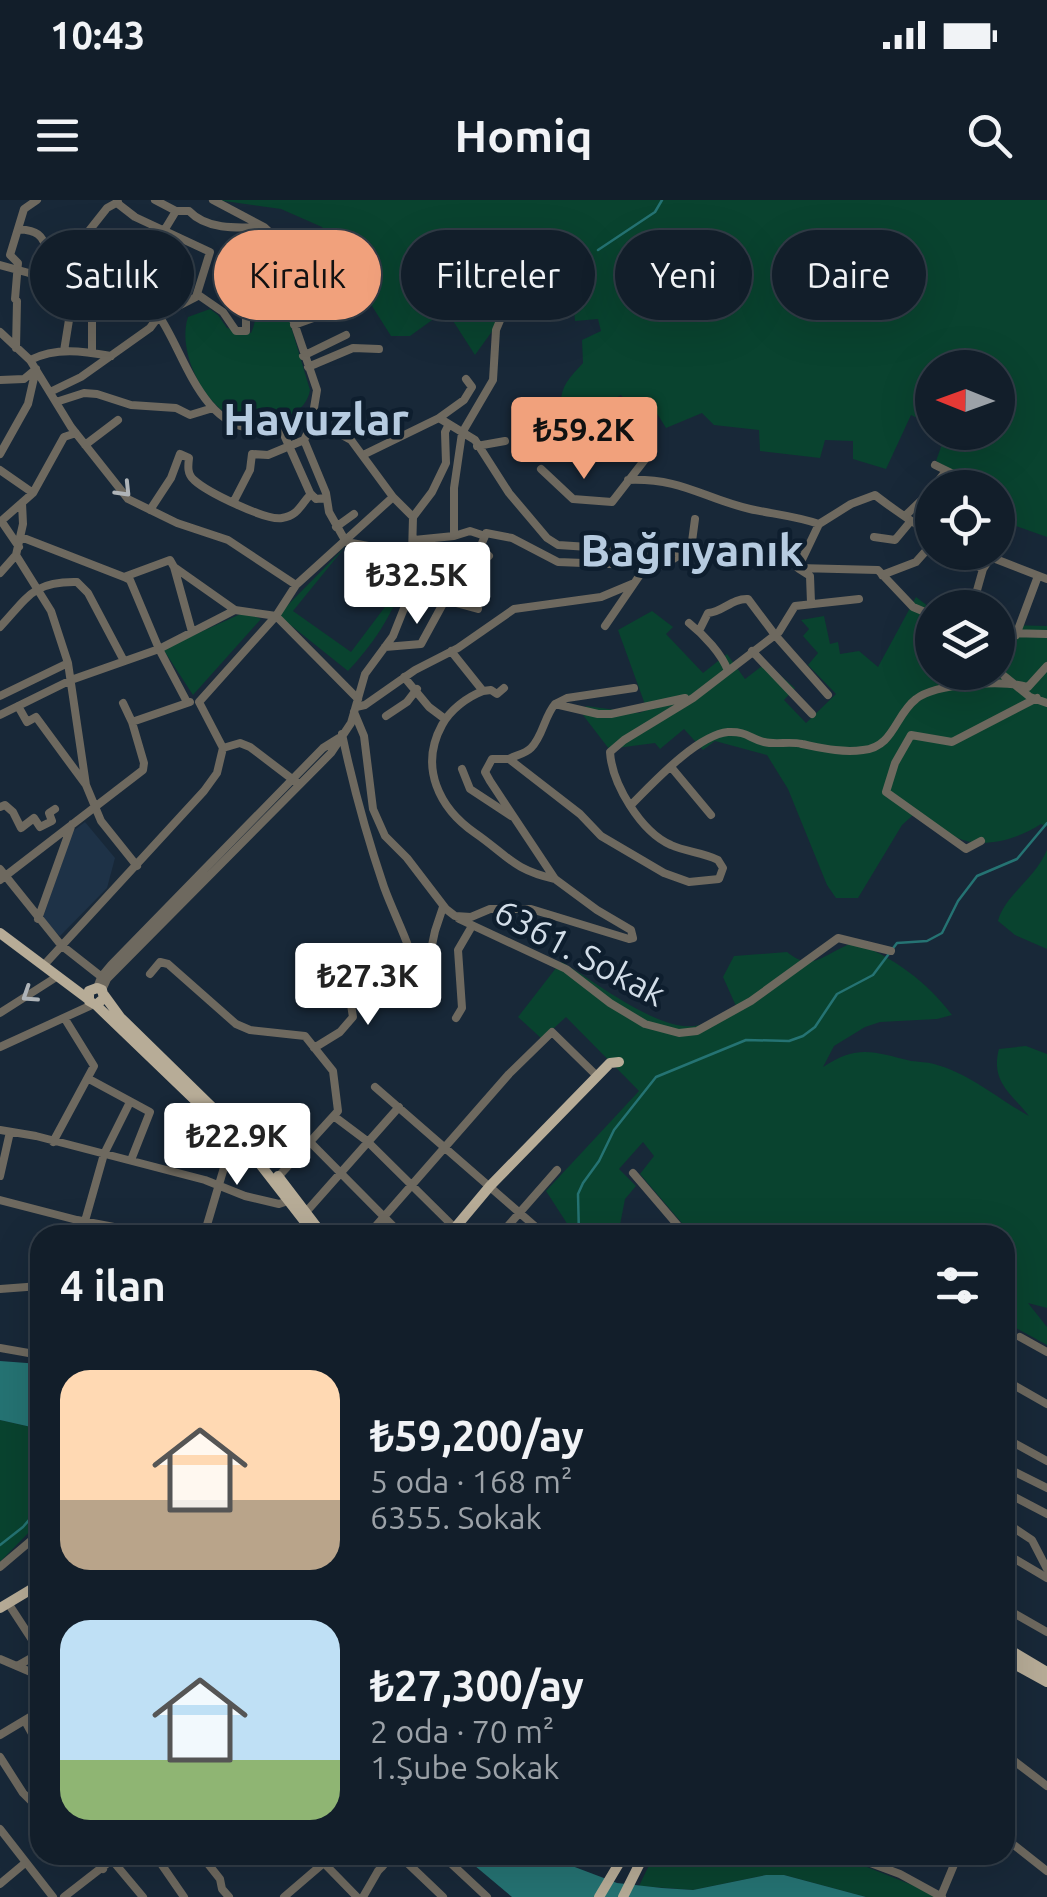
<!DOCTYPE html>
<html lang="tr">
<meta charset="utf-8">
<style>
:root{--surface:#121e2a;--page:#1b2732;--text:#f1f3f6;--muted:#9ca2a8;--line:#313c47;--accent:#f1a17c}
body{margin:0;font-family:Ubuntu,sans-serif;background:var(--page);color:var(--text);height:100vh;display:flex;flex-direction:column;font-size:38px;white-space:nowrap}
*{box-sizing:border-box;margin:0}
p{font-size:32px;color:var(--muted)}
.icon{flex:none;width:55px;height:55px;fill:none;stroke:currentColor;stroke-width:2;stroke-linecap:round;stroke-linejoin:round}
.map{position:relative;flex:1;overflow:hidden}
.sheet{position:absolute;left:30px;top:1025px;width:985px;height:640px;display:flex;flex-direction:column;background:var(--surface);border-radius:30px;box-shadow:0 10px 40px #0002,0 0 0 2px var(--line)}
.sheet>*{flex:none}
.banner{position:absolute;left:30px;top:30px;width:988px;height:90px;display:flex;gap:20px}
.needle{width:65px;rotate:271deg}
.buttons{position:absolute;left:915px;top:150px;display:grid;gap:20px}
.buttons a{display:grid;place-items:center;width:100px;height:100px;border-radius:50%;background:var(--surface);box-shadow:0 10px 40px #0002,0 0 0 2px var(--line);font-size:50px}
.price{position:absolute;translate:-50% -85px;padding:0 22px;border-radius:10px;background:#fff;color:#222;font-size:32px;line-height:65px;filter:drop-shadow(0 2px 5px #0008)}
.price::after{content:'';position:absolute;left:50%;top:60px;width:30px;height:22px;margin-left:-15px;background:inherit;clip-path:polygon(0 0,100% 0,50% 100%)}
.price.on{background:var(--accent);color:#111}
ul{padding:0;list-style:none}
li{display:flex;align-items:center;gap:30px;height:250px;padding:0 30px}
li span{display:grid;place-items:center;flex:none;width:280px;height:200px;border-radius:30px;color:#555}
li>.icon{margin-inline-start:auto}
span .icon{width:120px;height:120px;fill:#fffc;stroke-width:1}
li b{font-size:42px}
h2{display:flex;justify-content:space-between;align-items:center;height:120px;padding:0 30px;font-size:42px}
.pill{padding:0 35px;border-radius:45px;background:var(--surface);box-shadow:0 10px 40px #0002,0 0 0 2px var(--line);font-size:35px;line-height:90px}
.pill.on{background:var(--accent);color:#111}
.status{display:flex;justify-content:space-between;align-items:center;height:70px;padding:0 50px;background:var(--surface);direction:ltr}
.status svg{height:28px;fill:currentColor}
header{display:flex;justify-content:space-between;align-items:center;height:130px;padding:0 30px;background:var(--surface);font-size:45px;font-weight:600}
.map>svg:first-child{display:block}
.built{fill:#1e3247}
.green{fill:#09432f}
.water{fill:#257373}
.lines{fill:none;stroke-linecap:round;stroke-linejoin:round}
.stream{stroke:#257373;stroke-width:2.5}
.minor{stroke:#6e695f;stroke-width:8}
.major{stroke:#b7ac97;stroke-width:10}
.oneway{stroke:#afb4b8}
.labels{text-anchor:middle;stroke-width:9;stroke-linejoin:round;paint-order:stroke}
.street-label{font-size:35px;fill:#d2dde8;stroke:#0e1e2e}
.district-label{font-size:45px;font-weight:bold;fill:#b6cbe0;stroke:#0e1e2e}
</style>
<div class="status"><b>10:43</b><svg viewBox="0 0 49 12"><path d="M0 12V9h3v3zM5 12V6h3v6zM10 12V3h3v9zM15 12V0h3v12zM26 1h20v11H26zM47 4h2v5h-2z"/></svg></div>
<header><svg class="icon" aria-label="menu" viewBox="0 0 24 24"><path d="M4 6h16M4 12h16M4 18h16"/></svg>Homiq<svg class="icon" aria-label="search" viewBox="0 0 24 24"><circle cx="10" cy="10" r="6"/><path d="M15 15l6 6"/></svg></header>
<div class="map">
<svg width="1047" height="1697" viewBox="0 0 1047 1697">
<rect width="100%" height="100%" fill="#182838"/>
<path class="built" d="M85,622L115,658L107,688L60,736L42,720L73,631Z"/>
<path class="green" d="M217,0H1047V337L1002,321L998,288L981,287L936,261L946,233L998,232V168H932V225L911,215L886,269L853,259V241L825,240L820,258L760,251L759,230L714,225L702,213L666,228L648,199L633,210L621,195L577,221L564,219C556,192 565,182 583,163L582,140L601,131L598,119L575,121L572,89L580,67L532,76L475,155L446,110L410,136H391L322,27L281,9Z
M264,45L273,47L277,54L284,103L310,190C305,221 258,231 233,218C202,201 177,151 188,117L210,109L218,115L227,128L251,133C265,105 241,71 264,45Z
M345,347L293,411L351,452L403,383C391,418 373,444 348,471L278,415Z
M916,397L932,409V472H998V425L1047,426V627L1041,624C1018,639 982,650 955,637C939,630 929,615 912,616L902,625L858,698H836L827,685L788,589L767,555L715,541L703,550L684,529L660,549L655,543L609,549L583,515L586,506L639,513L647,510L618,430L652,411L673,427L666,434L703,473L727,454L745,479L766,463L795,488L784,500L806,523L836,494L808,465L818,453L803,436L809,429L801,420L824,416L830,444L838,442L840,454L859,451L878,467Z
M245,412L261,419L193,495L163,449Z
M1047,650V749L1015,735L998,721C1004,696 1035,679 1047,650Z
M852,743C890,753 929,784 952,815L937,819L880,822L865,827L834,846L823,867C858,844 874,852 911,861C919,862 927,862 934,864C969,873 998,899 1029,916C1012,894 990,882 999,849L1026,846L1047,854V1108L1028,1103L1047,1127V1145L1005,1122V1035H692L640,974L654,956L643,942L619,969L636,986L625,999L618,1035H563L568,1025L546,991L639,891L566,817L542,839L518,817L556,768L562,762C594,781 658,831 694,826C710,824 723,814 736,806L723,777L734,756L787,752C812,773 824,754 852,743Z
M0,1220L40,1229V1321L0,1362Z
M654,1655H837L942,1697H866L784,1675H766L693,1690L639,1686Z"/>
<path class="water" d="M0,1161L40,1164V1229L0,1220Z
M462,1655H543L617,1683L662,1688L693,1690L766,1675H784L866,1697H512Z"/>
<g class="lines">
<path class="stream" d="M598,50L655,12L662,0
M579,1035L578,994L583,983L599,961L614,930L656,877L746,840L789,841L803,836L815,827L837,794L873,775L897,743L927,741L942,733L958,701L977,676L1017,659L1047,623
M0,1345L23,1327L40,1307"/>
<path class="minor" d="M155,0L176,11
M213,0L264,27L278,40L287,67L290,111L317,190L311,226L304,240L326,293L329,312L346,342L413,354
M19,29C37,31 42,34 47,50L32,74
M91,53L127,67
M0,65L29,73L65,92L159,116C185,154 201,228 258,229C276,229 294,222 311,218L351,240L393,297L413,317
M65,92L96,42L88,32L107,8L118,2
M197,94L223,112L236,131H246V63L264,27
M289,101L326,88
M110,104L127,67L139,72L176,11H189C207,30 237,28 261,27
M294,125L330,112
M0,132L30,160L71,227L128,299L177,323L228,340L296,385
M16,148L17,101L15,99L18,63L10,55L24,9L37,0
M64,151L73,95
M92,153V100
M303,156L346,135
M30,160C56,147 83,151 111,156
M308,167L353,148L379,149
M0,180L24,179L36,169
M50,192L81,177L150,128L159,116L196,97L210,52L135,17L117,3
M56,202L84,193L97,194L131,205L176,208L190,215L213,208
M439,218L464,200L472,187L466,179
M283,225L285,237L310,293L316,299L326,298
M85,245L118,220
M477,246L505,241
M0,254L28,204L36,169
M363,255L439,218L475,240L509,293L547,338L558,345L681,353
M935,265L982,288
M541,269L573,299L612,302L650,253
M0,270L33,293
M628,280C683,278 702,298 750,309C773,314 796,316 819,324L851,304L875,295C893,309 912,322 932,334
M234,301L250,270L252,254L268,255L304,240
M22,303L23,324L16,355L51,411L68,463L86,585L101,621L137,666
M998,308V328
M150,310L171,278L180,254L189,258C188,266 187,274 194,280C207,292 266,321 282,318C299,315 300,305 311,294
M905,316L928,294L946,271
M0,322L33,293L64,237L76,233
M2,322L19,347
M819,324L798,368L878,370L913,407L932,415
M336,327L354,314
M454,336V288L462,233L493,180L496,130L504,111L532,81
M485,336L479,350L489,356
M21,337L124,377L170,360L174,367L235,410L276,416
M874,337L895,340L910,322
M414,340L454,336L470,331L485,336L486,333L512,338L558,362L635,365C656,376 673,357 691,349C708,354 724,358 742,357C762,356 788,343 807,349
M691,349L695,319
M949,352L983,369
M993,358L1047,379
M174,367L192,432
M799,369L810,376L811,403
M412,370L465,382
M0,373L16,355
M882,375L916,362L932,344
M124,377L130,380L159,449L187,502
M972,408L983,369L994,352
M276,416L358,499
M689,423C704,435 722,454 728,471
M605,426L644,369
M0,427C28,397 33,381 77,382L88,393L124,461
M699,431L708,413C723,412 732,398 748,399L775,435L828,495
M998,433L1047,434
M1016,435L1038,376
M385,447L421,444L445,400L478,409
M451,451L483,491L491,490L497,494L504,488
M752,451L812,514
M998,471L1030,497L1047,503
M404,477L429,507L445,519
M483,491C467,497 450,510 442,525C419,567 439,608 475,633C507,655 513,670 555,679
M0,496L68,463
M555,504L567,498L634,488
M18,506L27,522L36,517L86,585
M356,507L365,505L415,470L458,448L514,409L601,397L632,384
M354,512L364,536L373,609L385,636L407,658L446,709L455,716L471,717L490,709H531L629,739L633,738L631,730L597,710L555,679L490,581L485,572L492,559H509L580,614L601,636L664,673L689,682L719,679L723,668L718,660C703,652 686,652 671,645C641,632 612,584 610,552L624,540L693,498L779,432L795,406L859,399
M0,515L71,480L159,449L235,410
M386,516L407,502L417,489
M132,522L190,502
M342,534C353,586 367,637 384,687C396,720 413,748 418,783H424L435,731L443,707
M223,548L240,543L250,547L296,582
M509,559C516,555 525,554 531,548C543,536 544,517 555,504L598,514H611L685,498
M671,567L711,615
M462,569L470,589L511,616
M631,605C653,583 697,535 728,532C747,531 750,539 764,542C776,545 790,541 802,544C822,548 842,553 863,550C894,547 895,515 916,499C936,483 1004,480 1028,487L1047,466
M0,607L5,605L13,612L21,628L34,618L40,627L52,621L49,613L55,609
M981,641L966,649L886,592L895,563L911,535L952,542L1037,498
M0,669L61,745L103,778
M0,680L143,570L144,563L132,522L123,503
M38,719L72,624
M459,719L566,769L610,803L645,824L679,833L697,831L751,801L838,738L891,751
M44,765L204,591L217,573L223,548L199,502L276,416L296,385L393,297
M150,774L160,762L168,764L236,824L250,830L305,836L333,871L338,911L278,977
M97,788L101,777L111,765L323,548L339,538
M102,790L107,779L331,553L351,523L365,474L393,436L411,391L413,317L432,292L446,263L445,232L449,224
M0,813L58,776
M456,818L462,808L458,750L472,726
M0,847L94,804
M314,848L340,832L353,817L346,774
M89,879L150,912L131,960
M375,887L545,1035
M335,917L367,941L462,1035
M0,930L36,936L205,980L245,996L279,1004L291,1000
M53,942L94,866L65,819
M310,942L402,1035
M633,973L686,1035
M0,976L10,932
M0,1000L77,1020L156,1035
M306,1012L399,907
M85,1021L104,954L130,902
M204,1035L234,934
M368,1035L509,874L552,832L597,876
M500,1035L557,970
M0,1089L40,1086
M1020,1137L1047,1152
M0,1148L40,1155
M1005,1180L1047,1204
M1005,1238L1047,1261
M1005,1267L1047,1288
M1005,1292L1047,1314
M1005,1322L1032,1340L1047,1369
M1005,1353L1047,1378
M0,1367L40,1333
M8,1403L40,1452
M1005,1408L1047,1432
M0,1459L40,1476
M17,1466L40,1453
M25,1521L40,1548
M0,1535L40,1511
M1005,1554L1047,1586
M0,1557L23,1593L40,1610
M0,1629L53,1697
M1005,1638L1047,1671
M92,1655L103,1669
M155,1655L184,1697
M201,1655L220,1679L222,1689L229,1697
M316,1655L357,1697
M373,1655L382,1667
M399,1655L443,1697
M442,1655L487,1697
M849,1655L900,1674L942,1697
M112,1660L143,1697
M0,1684L25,1663
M941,1696L958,1655
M64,1697L118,1655
M284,1697L333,1655
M363,1697L378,1671L393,1655"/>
<path class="major" d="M0,733L88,799
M104,795L120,817L254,948
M96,805L104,798L102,790L97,788L89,791V801L96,805L256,959L315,1035
M278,976L323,1035
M449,1035L490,986L610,863L619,862
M0,1408L40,1384
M1005,1447L1047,1472
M1005,1459L1047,1482
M599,1697L624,1655
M623,1697L644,1655"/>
</g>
<defs><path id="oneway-chevron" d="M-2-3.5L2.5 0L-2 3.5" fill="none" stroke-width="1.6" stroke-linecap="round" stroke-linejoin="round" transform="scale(2.5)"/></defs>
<g class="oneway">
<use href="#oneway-chevron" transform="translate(124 290) rotate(46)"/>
<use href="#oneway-chevron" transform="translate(29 795) rotate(147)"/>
</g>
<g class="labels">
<g class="street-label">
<text transform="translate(580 753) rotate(28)" y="12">6361. Sokak</text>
</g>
<g class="district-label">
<text x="316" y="235">Havuzlar</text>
<text x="692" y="366">Bağrıyanık</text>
</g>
</g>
</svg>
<div class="buttons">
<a><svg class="needle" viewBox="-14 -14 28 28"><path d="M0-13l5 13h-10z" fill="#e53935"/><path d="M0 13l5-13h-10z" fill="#9ca2a8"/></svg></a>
<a><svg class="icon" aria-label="locate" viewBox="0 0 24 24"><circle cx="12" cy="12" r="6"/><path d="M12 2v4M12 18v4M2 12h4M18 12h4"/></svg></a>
<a><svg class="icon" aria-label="layers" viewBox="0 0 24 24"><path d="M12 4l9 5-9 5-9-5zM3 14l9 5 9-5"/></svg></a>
</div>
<b class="price on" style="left:584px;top:282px">₺59.2K</b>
<b class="price" style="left:417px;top:427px">₺32.5K</b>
<b class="price" style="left:368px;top:828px">₺27.3K</b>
<b class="price" style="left:237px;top:988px">₺22.9K</b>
<div class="banner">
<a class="pill">Satılık</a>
<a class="pill on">Kiralık</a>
<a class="pill">Filtreler</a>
<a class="pill">Yeni</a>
<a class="pill">Daire</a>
</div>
<section class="sheet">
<h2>4 ilan<svg class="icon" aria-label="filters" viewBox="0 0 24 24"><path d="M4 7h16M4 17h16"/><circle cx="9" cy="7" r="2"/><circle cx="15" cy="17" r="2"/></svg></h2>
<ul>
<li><span style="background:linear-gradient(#ffd9b3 65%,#b9a48a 0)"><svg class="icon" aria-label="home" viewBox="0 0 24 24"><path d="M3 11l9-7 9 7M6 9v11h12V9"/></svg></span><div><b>₺59,200/ay</b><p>5 oda · 168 m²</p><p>6355. Sokak</p></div></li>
<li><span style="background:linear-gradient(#bfe0f5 70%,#8fb573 0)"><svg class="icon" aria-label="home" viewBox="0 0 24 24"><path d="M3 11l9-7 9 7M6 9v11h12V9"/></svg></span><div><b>₺27,300/ay</b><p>2 oda · 70 m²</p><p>1.Şube Sokak</p></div></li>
</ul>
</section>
</div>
